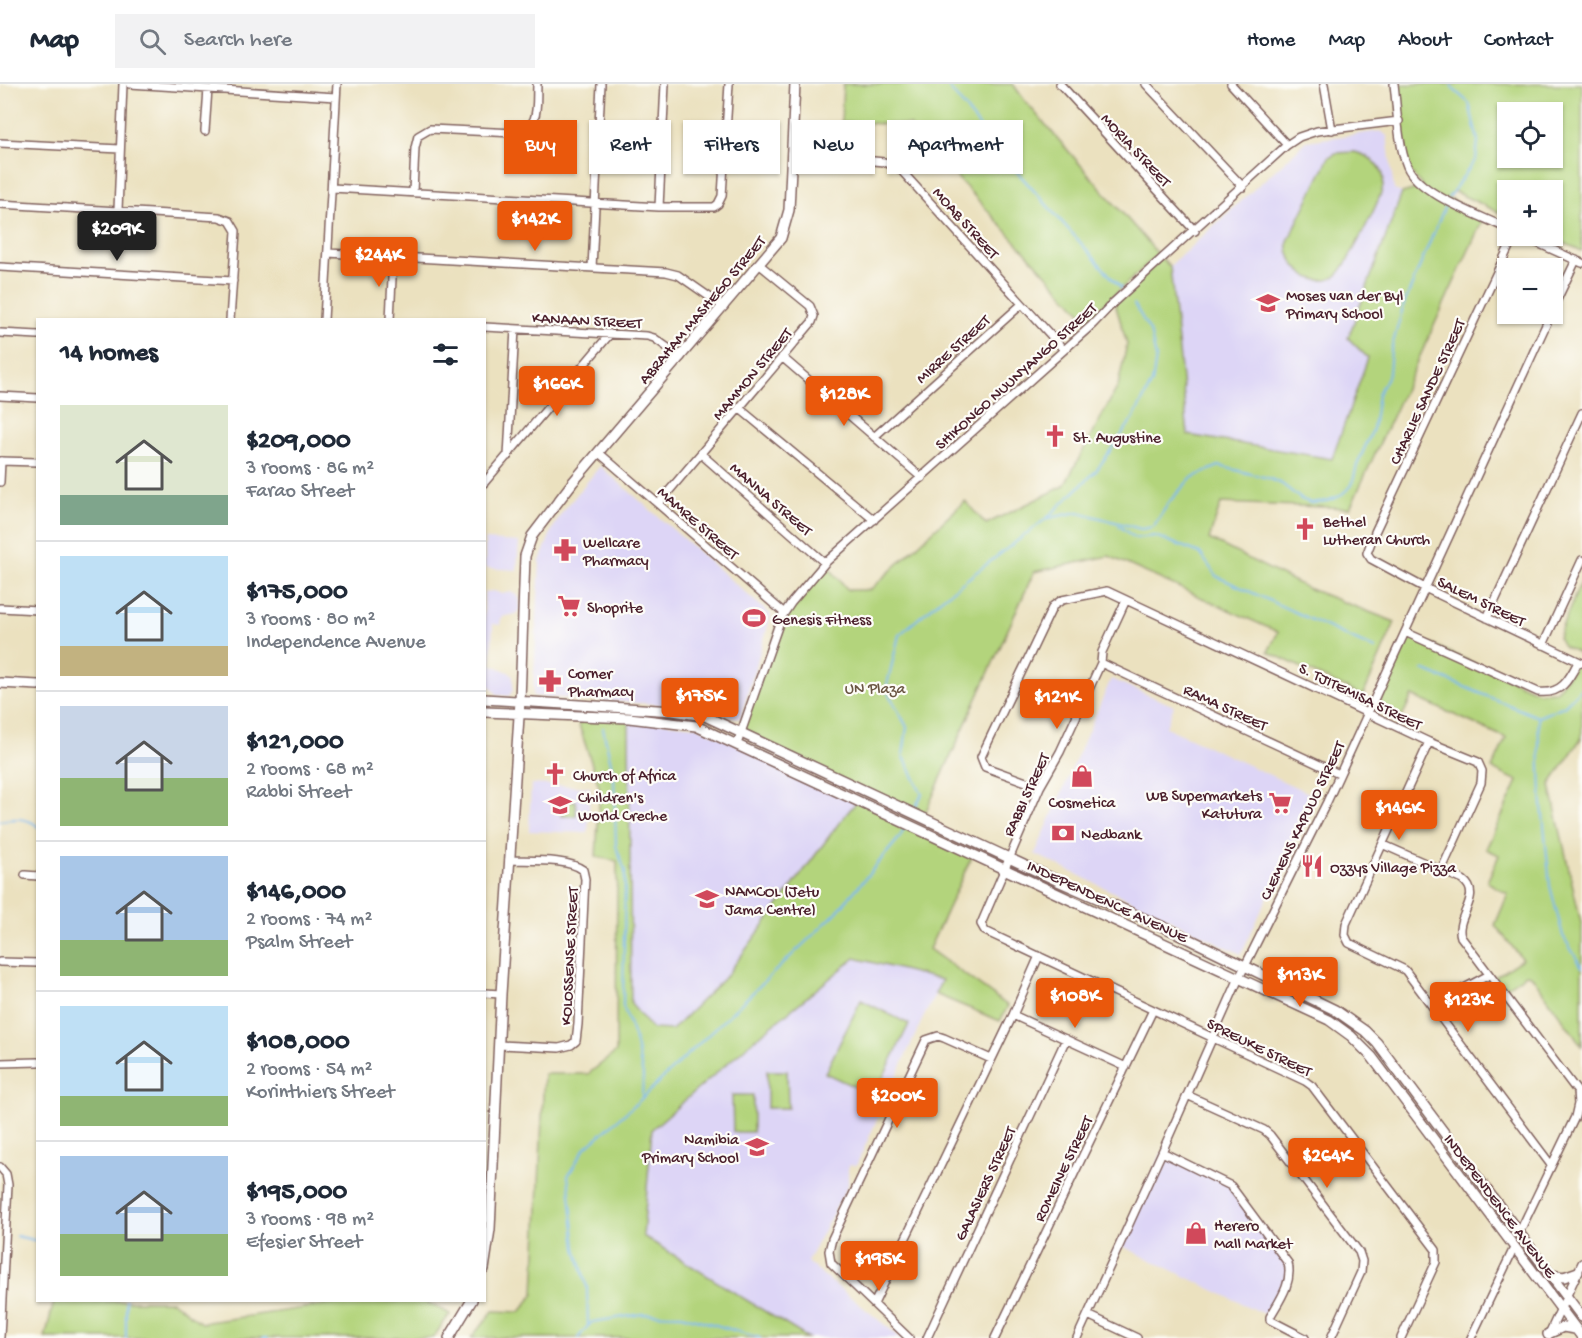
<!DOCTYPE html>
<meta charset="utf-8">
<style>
:root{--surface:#fff;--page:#f2f2f3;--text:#1f2937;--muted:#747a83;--line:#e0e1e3;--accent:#ea580c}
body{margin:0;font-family:"Gochi Hand",sans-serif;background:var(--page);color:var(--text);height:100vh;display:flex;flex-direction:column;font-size:22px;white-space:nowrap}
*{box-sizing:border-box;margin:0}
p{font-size:20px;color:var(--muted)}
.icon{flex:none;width:33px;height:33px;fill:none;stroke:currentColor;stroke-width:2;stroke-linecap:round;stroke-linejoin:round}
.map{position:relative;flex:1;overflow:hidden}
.drawer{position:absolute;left:36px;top:234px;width:450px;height:984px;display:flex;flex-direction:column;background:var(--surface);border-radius:0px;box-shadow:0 2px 4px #0004}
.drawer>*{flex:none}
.guide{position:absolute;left:504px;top:36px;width:570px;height:54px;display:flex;gap:12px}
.tools{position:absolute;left:1497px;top:18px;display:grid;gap:12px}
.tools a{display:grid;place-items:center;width:66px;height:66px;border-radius:0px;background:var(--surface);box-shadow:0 2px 4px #0004;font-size:30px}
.price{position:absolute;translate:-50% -51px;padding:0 14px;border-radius:6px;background:var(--accent);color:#fff;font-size:20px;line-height:39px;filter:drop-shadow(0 2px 3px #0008)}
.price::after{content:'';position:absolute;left:50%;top:36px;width:18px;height:14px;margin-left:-9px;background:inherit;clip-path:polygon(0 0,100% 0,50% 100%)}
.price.selected{background:#222;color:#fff}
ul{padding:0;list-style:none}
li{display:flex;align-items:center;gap:18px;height:150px;padding:0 24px}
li+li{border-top:2px solid var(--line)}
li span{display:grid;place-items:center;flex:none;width:168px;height:120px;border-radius:0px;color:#555}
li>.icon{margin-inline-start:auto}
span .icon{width:72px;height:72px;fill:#fffc;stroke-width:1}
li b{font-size:26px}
h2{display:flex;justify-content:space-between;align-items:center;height:72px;padding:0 24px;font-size:26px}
.chip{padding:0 21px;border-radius:0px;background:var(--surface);box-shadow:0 2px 4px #0004;font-size:21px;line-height:54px}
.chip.selected{background:var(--accent);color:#fff}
header{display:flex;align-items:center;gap:36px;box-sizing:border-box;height:84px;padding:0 30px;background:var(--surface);border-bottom:2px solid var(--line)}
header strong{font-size:28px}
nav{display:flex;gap:33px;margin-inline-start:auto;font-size:21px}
.search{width:420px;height:54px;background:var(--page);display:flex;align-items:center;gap:15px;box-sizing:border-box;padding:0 21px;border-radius:0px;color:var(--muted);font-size:22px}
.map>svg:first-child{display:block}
.built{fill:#ddd5f6}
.green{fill:#b3d47c;stroke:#7e7a54;stroke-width:1.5;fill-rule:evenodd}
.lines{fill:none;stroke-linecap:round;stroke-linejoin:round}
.stream{stroke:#7db9ef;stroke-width:2}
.street-casing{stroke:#82635f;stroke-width:10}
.secondary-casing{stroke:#82635f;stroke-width:12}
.street{stroke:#fff;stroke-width:7}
.secondary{stroke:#fff;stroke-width:9}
.labels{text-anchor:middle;stroke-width:4.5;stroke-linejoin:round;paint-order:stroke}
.street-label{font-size:16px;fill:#4a1f2b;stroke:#fdfcf7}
.poi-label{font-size:16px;fill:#4a1f2b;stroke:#fdfcf7;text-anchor:start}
.park-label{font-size:16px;fill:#6a5543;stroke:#fdfcf7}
</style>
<header>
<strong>Map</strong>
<div class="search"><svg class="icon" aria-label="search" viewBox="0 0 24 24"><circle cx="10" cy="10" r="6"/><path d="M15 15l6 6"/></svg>Search here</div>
<nav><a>Home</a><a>Map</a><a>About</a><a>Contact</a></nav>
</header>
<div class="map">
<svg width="1582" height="1254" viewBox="0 0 1582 1254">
<rect width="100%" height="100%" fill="#fdfcf7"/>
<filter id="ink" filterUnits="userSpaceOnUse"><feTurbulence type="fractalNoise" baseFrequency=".0167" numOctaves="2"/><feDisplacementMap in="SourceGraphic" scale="12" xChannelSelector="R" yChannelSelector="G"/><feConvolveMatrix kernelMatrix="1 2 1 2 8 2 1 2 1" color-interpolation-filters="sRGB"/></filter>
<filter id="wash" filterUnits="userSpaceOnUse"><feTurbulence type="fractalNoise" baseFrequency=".008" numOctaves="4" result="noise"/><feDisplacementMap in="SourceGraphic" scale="24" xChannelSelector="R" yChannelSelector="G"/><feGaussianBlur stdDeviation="1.35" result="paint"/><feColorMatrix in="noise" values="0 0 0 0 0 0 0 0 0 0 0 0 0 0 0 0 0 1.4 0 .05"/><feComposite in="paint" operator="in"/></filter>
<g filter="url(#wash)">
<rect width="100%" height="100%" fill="#ebe1bf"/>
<path class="built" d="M1381,47L1387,52L1394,106L1402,109L1348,254L1368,274L1332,375L1188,351L1170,183L1174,178L1307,57Z
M600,382L771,531L740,635L698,623L533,612L540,477L552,446L561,430Z
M485,456L519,458L517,486L485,484Z
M494,507L502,510L511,508L517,511L520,516V524L516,530L501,533L500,541L493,540L491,580L510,589L513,593V606L509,612L498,611L485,597L484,508Z
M1111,595L1174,622L1166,643L1315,712L1241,870L1035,770Z
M629,635L696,642L858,716L839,739L727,891L672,946L652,945L631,920Z
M531,700L590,703L588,749L529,747Z
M855,874L943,896L922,936L856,1082L850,1081L848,1085V1101L807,1178L901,1254H808L643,1152L652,1045L754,956Z
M1162,1068L1225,1097L1272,1155L1290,1189L1270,1233L1120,1161Z"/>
<path class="green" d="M843,0H1013L1025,17L1158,170L1088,236L909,41L841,38Z
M1394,0H1582V167L1549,152H1552V106H1508L1507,132L1453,107L1448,114L1484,133L1350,424L1221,419L1209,455L1307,504L1395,538L1363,612L1268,568L1278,548L1109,472L1034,488L923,734L741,649L781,534L825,479L848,506H870L965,417L986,440L1064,402L1118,302L1127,260L1115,219L1162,174L1170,183L1188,351L1332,375L1368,274L1348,254L1402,109L1423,103L1408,85ZM1508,28H1552V74H1508Z
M1355,68C1366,71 1379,78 1383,91C1384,96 1383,104 1381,109C1376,123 1346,184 1337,191C1316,208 1284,181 1288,157L1329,73L1336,69Z
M1582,495V571L1563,562L1558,553Z
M1411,551L1538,608L1556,607L1578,578L1582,579V653L1550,701L1582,843V962L1531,891L1526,890L1501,907L1492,895L1522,875L1495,841L1508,810L1487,798L1499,771L1486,765L1518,697L1492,685L1506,654L1412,612L1400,637L1384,629L1381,622V614Z
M576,632L629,635L631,920L652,945L672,946L727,891L839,739L858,716L973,770L929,865L1008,922L1000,937L935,910L942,896L855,874L754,956L652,1045L643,1152L808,1254H471L493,1227L520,1228L534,1210L544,990H588L616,968L617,777L596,773L600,705Z
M561,716L576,717V732H561Z
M861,916L909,940L874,1012L825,989Z
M767,987H787L788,1024H767Z
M732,1011H753V1048H733Z
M352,1217H425L450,1230L433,1254H45L54,1217H172L201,1239Z"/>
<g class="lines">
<path class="stream" d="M946,0L1002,71L1121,204
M1448,114L1476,75L1478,57L1469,19L1453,5L1451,0
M1049,434L1078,428L1141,445L1153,443L1170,417L1191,394L1219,382L1268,394L1282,400L1301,415L1311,419L1327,417L1340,412L1352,401L1357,381L1373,345L1378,310L1389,289L1391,266L1404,220L1445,122
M1119,442L1135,454L1155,452L1200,469L1216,492L1375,565
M1423,586L1538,633L1564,622L1582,604
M1538,633L1541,711L1550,802L1563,852L1582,883
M603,644L614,693L616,762L625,787L623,922L634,952L643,991L642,1014
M914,726L922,710L903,671L907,643L886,605L899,551L940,516L1047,434L1096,387L1134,333L1152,299L1156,274L1150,247L1134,220
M0,737C12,734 29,733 38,743
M16,1152L38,1157
M589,1241L592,1238L642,1230L682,1231L760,1254
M126,1254V1216
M263,1254H267
M578,1254L588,1242L587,1203L576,1164L568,1092L584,1065L638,1018L836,829L900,753L906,741"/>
</g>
</g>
<g filter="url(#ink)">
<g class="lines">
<g class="street-casing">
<path id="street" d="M130,0L336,13
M1060,0L1195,147
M1146,0L1243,103
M1231,0L1287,61
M1324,0L1332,46
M1394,0C1397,24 1398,61 1407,82C1419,111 1480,131 1508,145
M205,47L208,5
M0,59L120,65
M791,69L884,78L899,84L1064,266
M332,104L659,123H714L718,120L722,112L729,0
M413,108L415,64L418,52L430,45L515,49C541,44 536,22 537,0
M0,120L219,133L230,137L236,147L230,236
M659,123L665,0
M118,126L123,0
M1514,152L1375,448L1367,469L1371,475L1425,504L1582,579
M1522,152L1582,179
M328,169L666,188L678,191L724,223
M0,183L233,197
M592,184L601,0
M1552,226L1576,176
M324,236L337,0
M390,236L393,173
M484,243L647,252L654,254L681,273
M0,249L38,251
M782,273L922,394
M0,312L38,314
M739,324L874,436
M874,353L1022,220
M598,368L783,528
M701,370L825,479
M508,372L515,245
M0,377L38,378
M0,398L1,377
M484,399L610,250
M658,420L812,238L814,232L810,222L760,181
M1126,516L1102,568L1101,579L1060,668L1040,703L981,840L985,847L1305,997L1312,1002L1436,1166V1178L1401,1254
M0,524L38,526
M1487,534L1582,329
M1405,548L1538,608C1561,611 1569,596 1578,578
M1543,561L1582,476
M1101,579L1339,690
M1429,658L1346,840L1345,851L1349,859L1405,886L1551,1081
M737,660L781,534L791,519L825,479L1092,241L1114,218L1287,61L1299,53L1317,47L1399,37
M1040,703L985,683L981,673L1053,522L1062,516L1107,507L1429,658L1478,678L1482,687L1481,699L1441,787
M1384,761L1463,796C1484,812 1454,833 1461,853L1577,1007L1578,1020L1575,1033L1519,1149
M25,791L38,792
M0,878L38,879
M484,909L501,910
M1432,921L1489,891
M1013,931L1126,983
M499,961L559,964L571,961L576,957L578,940L585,795L583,786C568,774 529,777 509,776
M0,979L38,978
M1187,1011L1264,1046L1270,1051L1359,1168L1362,1177L1361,1188L1331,1254
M1162,1068L1231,1102L1288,1179C1293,1199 1279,1217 1270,1233V1236L1305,1254
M0,1083L6,1090L8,1101L0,1253
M874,1220L1013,931L1039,872
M1088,1231L1137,1254
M1548,1252L1582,1179
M909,1254L831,1179L829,1167L832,1155L926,956L938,952L944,954L991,975
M927,1254L1066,955
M995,1254L1153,926
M1077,1254L1162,1068L1239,894L1327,718L1551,230
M1471,1254L1514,1164"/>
</g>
<g class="secondary-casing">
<path id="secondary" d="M0,599L38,601
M484,615L673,627L705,632L1058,797L1175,848L1335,926L1365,947L1377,959L1582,1233
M484,628L629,634L696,642L1329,936L1351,952L1372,973L1582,1253
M484,1185L490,1145L501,910L520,617L525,472L532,452L573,398L781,154L789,126L795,0
M1551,1191L1564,1193L1578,1188
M1548,1250L1563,1243L1575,1245
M449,1254L472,1216"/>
</g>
<use href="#street" class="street"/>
<use href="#secondary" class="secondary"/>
</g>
</g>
<defs>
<g id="school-bare" transform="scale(1.8)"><path d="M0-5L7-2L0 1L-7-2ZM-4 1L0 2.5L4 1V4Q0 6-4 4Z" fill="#d1495b" stroke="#fdfcf7" stroke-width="2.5" paint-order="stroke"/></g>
<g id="church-bare" transform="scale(1.8)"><path d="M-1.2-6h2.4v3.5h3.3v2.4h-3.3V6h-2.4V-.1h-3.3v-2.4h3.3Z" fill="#d1495b" stroke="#fdfcf7" stroke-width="2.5" paint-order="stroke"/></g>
<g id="pharmacy-bare" transform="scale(1.8)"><path d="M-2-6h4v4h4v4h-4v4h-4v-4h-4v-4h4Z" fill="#d1495b" stroke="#fdfcf7" stroke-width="2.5" paint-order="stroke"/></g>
<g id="supermarket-bare" transform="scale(1.8)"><path d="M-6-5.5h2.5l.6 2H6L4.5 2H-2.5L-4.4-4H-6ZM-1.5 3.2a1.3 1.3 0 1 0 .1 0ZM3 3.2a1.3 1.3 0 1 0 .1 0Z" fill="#d1495b" stroke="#fdfcf7" stroke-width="2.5" paint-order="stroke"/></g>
<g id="stadium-bare" transform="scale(1.8)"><path d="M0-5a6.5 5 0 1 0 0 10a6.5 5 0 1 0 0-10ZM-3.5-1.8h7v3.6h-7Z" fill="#d1495b" stroke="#fdfcf7" stroke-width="2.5" paint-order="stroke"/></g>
<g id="shop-bare" transform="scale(1.8)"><path d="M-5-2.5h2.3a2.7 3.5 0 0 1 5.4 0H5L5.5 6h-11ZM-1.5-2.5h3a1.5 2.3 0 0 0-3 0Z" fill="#d1495b" stroke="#fdfcf7" stroke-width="2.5" paint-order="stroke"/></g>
<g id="bank-bare" transform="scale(1.8)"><path d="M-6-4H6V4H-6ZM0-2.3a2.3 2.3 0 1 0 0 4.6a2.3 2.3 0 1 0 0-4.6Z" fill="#d1495b" stroke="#fdfcf7" stroke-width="2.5" paint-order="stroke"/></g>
<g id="restaurant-bare" transform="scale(1.8)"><path d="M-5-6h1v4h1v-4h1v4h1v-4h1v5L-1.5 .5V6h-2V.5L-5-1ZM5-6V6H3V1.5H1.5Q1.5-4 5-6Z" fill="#d1495b" stroke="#fdfcf7" stroke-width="2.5" paint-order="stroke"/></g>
</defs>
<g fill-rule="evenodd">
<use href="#school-bare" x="1268" y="219"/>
<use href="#church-bare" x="1055" y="352"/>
<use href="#church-bare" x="1305" y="445"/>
<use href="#pharmacy-bare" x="565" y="466"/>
<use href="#supermarket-bare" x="569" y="522"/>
<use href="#stadium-bare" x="754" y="534"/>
<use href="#pharmacy-bare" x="550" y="597"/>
<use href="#church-bare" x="555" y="690"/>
<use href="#shop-bare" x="1082" y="692"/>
<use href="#supermarket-bare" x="1280" y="719"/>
<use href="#school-bare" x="560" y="721"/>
<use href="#bank-bare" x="1063" y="749"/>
<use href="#restaurant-bare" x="1312" y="782"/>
<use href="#school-bare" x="707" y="815"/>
<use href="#school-bare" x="757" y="1063"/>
<use href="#shop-bare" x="1196" y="1149"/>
</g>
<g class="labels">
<g class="street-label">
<text transform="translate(1137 65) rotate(47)" y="6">MORIA STREET</text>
<text transform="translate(967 138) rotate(48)" y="6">MOAB STREET</text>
<text transform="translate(701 225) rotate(-50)" y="6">ABRAHAM MASHEGO STREET</text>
<text transform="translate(587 235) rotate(3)" y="6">KANAAN STREET</text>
<text transform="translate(952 264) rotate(-42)" y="6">MIRRE STREET</text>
<text transform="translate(751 289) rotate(-50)" y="6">MAMMON STREET</text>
<text transform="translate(1015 291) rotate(-42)" y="6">SHIKONGO NUUNYANGO STREET</text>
<text transform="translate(1426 307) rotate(-65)" y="6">CHARLIE SANDE STREET</text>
<text transform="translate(772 414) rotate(41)" y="6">MANNA STREET</text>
<text transform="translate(699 438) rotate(41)" y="6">MAMRE STREET</text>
<text transform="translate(1482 516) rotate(26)" y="6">SALEM STREET</text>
<text transform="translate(1361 611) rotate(26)" y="6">S. TJITEMISA STREET</text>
<text transform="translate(1226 622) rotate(25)" y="6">RAMA STREET</text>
<text transform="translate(1025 710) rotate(-65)" y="6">RABBI STREET</text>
<text transform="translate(1301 736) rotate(-64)" y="6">CLEMENS KAPUUO STREET</text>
<text transform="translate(1108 816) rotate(25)" y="6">INDEPENDENCE AVENUE</text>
<text transform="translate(568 872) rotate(-87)" y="6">KOLOSSENSE STREET</text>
<text transform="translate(1260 962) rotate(26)" y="6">SPREUKE STREET</text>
<text transform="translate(1062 1084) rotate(-64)" y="6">ROMEINE STREET</text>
<text transform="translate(984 1099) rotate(-65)" y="6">GALASIERS STREET</text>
<text transform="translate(1501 1121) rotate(53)" y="6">INDEPENDENCE AVENUE</text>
</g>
<g class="poi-label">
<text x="1286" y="216">Moses van der Byl<tspan x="1286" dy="18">Primary School</tspan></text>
<text x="1073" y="358">St. Augustine</text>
<text x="1323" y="442">Bethel<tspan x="1323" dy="18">Lutheran Church</tspan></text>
<text x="583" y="463">Wellcare<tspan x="583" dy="18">Pharmacy</tspan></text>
<text x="587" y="528">Shoprite</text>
<text x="772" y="540">Genesis Fitness</text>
<text x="568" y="594">Corner<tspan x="568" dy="18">Pharmacy</tspan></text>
<text x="573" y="696">Church of Africa</text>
<text x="1262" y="716" text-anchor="end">WB Supermarkets<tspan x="1262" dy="18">Katutura</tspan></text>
<text x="578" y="718">Children's<tspan x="578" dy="18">World Creche</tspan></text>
<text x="1082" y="723" text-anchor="middle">Cosmetica</text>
<text x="1081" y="755">Nedbank</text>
<text x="1330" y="788">Ozzys Village Pizza</text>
<text x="725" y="812">NAMCOL (Jetu<tspan x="725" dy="18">Jama Centre)</tspan></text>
<text x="739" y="1060" text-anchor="end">Namibia<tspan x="739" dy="18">Primary School</tspan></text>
<text x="1214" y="1146">Herero<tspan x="1214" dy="18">Mall Market</tspan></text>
</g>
<g class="park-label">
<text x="875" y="609">UN Plaza</text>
</g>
</g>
</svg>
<div class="tools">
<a><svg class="icon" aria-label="locate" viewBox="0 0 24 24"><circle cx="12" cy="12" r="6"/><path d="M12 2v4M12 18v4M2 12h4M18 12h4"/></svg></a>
<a>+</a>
<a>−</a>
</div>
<b class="price" style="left:535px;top:168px">$142K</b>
<b class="price selected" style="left:117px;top:178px">$209K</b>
<b class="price" style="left:379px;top:204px">$244K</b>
<b class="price" style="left:557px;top:333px">$166K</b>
<b class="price" style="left:844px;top:343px">$128K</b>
<b class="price" style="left:700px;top:645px">$175K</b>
<b class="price" style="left:1057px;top:646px">$121K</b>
<b class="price" style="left:1399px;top:757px">$146K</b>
<b class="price" style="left:1300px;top:924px">$113K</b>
<b class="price" style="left:1075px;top:945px">$108K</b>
<b class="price" style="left:1468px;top:949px">$123K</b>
<b class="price" style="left:897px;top:1045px">$200K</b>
<b class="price" style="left:1327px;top:1105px">$264K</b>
<b class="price" style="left:879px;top:1208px">$195K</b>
<div class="guide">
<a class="chip selected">Buy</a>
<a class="chip">Rent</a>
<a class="chip">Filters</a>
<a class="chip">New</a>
<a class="chip">Apartment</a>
</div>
<section class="drawer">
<h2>14 homes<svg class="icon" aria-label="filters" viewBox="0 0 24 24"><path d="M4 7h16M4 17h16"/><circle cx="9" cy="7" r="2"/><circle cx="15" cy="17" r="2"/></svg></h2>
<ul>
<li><span style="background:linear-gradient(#dfe7d0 75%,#7fa58c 0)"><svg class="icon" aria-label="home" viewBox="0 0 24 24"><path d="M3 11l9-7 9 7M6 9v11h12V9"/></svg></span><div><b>$209,000</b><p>3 rooms · 86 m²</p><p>Farao Street</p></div></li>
<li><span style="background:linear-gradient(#bfe0f5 75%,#c2b280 0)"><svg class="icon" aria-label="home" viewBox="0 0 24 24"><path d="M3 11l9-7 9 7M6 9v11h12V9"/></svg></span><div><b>$175,000</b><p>3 rooms · 80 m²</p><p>Independence Avenue</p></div></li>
<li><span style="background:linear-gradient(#c9d6e8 60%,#8fb573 0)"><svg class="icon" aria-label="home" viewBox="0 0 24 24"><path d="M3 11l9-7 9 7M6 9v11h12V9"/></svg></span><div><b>$121,000</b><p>2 rooms · 68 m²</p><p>Rabbi Street</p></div></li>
<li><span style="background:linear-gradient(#a9c7e8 70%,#8fb573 0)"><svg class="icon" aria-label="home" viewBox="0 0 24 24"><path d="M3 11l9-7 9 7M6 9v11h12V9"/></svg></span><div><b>$146,000</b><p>2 rooms · 74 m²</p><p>Psalm Street</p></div></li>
<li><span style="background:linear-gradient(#bfe0f5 75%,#8fb573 0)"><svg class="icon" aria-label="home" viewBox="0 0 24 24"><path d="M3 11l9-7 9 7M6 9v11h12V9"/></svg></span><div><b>$108,000</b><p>2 rooms · 54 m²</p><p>Korinthiers Street</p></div></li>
<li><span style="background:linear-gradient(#a9c7e8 65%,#8fb573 0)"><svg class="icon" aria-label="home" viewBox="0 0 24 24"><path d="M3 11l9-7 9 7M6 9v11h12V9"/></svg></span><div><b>$195,000</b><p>3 rooms · 98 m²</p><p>Efesier Street</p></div></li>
</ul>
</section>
</div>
